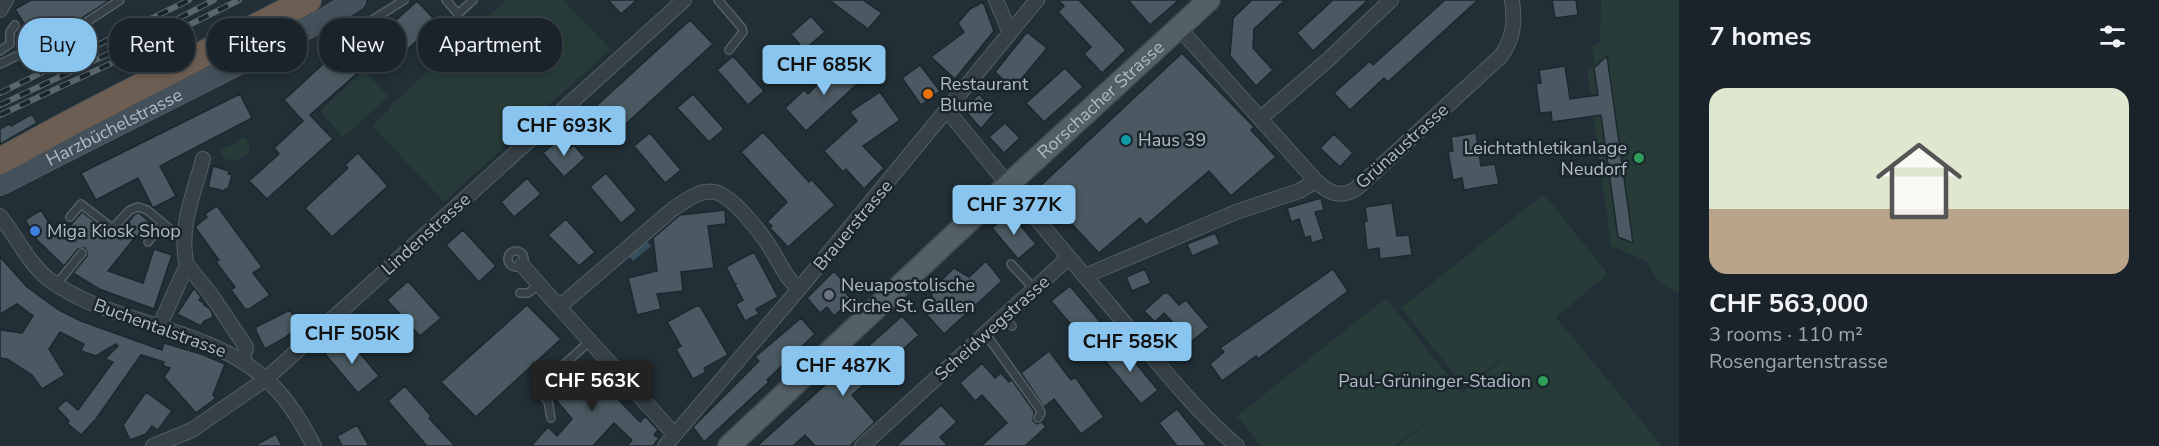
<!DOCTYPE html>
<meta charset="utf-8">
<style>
:root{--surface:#1a2329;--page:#272f35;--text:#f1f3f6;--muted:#9fa4a8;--line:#384046;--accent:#8ac5f0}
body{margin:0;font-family:"Nunito Sans",sans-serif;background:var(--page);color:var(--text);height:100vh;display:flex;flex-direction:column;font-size:22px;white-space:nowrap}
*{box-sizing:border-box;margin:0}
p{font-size:20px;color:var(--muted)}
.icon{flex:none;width:33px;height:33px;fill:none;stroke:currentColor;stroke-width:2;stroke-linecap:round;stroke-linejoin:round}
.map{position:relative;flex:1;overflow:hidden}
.side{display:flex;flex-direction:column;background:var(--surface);width:480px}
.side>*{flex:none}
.top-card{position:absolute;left:18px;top:18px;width:570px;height:54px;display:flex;gap:12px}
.price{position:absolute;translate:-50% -51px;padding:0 14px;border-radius:6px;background:var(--accent);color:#111;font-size:20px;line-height:39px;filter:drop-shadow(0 2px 3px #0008)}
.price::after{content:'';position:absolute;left:50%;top:36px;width:18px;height:14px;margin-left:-9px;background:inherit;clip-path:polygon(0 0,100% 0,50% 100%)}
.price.on{background:#222;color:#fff}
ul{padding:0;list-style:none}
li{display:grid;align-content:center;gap:12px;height:318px;padding:0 30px}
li+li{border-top:2px solid var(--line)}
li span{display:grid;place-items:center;height:186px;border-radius:18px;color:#555}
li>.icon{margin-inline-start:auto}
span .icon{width:108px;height:108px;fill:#fffc;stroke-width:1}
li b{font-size:26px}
h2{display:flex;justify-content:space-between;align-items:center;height:72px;padding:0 30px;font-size:26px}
.pill{padding:0 21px;border-radius:24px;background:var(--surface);box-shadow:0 3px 9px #0003,0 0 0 2px var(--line);font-size:21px;line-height:54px}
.pill.on{background:var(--accent);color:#111}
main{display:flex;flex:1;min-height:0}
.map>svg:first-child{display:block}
.green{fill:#273c38}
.water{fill:#374e5d}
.building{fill:#4b5a62;stroke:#1d272e;stroke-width:1.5}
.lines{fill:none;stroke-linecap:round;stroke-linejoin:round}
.lane-casing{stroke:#535e65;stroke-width:10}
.street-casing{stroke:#535e65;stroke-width:16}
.secondary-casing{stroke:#535e65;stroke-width:22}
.primary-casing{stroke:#424c54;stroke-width:24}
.highway-casing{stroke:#404b52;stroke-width:28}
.lane{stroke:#364147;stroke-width:7}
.street{stroke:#364147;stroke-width:14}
.secondary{stroke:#44515a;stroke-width:20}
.primary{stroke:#546067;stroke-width:21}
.highway{stroke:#6d5e53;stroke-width:26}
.rail-casing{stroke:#58666e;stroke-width:6}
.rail{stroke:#1b252c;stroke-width:4;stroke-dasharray:11;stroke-linecap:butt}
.food-dot{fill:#e8710a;stroke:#1b252c;stroke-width:2}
.culture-dot{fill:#0f9aa8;stroke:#1b252c;stroke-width:2}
.leisure-dot{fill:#2e9e5b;stroke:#1b252c;stroke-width:2}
.shop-dot{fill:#3f7fe0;stroke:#1b252c;stroke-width:2}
.worship-dot{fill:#6b7280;stroke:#1b252c;stroke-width:2}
.labels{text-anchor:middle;stroke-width:5;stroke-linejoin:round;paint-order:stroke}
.poi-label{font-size:18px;fill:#b0bcc4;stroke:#1b252c;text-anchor:start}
.street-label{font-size:18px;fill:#b0bcc4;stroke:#1b252c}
</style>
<main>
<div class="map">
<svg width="1679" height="446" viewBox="0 0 1679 446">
<rect width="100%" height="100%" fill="#222f37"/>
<path class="green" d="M506,0H563L610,49L444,202L372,125L391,108L390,106Z
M1601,0H1679V293L1659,282L1646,261L1611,246L1587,70L1594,65L1592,46L1600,43Z
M365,70L388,97L343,137L320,111Z
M241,138H245L249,143L250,151C242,160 236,161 225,159L220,150L238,143Z
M1544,194L1608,274L1556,317L1662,446H1398L1436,414L1395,446H1261L1237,416L1386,298L1462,393L1524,342L1465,387L1401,308Z"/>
<path class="water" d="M645,239L651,246L633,261L627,254Z"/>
<path class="building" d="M31,0H110L82,18L63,27L60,22L49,28L46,22L29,32L15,9Z
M608,0H637L621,14Z
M829,0H863L882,13L868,29Z
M1058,0H1079L1126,50L1102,73L1084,54L1091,47L1058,12L1064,6Z
M1128,0H1179L1150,25Z
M1252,0H1285L1254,29L1253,48L1273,70L1256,86L1230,56L1233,18Z
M1333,0H1368L1313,51L1297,33Z
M1445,0H1478L1388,82L1384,78L1350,110L1334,93L1370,61L1373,65Z
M1552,0H1576L1578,15L1555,18Z
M417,1L437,22L381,74L370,62L310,115L333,139L267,199L249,181L279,154L274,148L303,121L284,100L335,53L347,66L381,35L378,32L391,19L394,22Z
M983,2L994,31L955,79L931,57L964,32L958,23L970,9Z
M811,16L825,32L804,50L791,34Z
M690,20L713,44L617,132L594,108Z
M1027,32L1047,48L1013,89L995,72Z
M1182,53L1254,127L1251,130L1276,157L1231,196L1209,171L1146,225L1140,218L1099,253L1038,188Z
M733,56L764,91L748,105L717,70Z
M1607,56L1633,243L1618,237L1601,115L1552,122L1551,112L1540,113L1536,84L1541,83L1539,70L1565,66L1570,99L1598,95L1594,68Z
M852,61L866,76L806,131L785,108L804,90L808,94L828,74L833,79Z
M920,65L940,91L921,105L902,78Z
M1065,68L1083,87L1044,122L1026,103Z
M880,92L900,120L863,146L884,168L864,189L846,169L843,172L824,151L857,121L850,112Z
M240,94L252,118L160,166L176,196L153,208L138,178L96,200L81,173Z
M693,94L724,129L709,142L677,108Z
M979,94L995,112L981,129L964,109Z
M32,114L37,123L0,144V129L9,124L11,126Z
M1005,123L1020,138L1004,153L989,137Z
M763,132L809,182L811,179L835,205L788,247L770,228L772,226L767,222L787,202L741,152Z
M650,133L681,170L665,183L634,146Z
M1476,133L1481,166L1495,164L1499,184L1464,190L1462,178L1453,180L1448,152L1453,151L1451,137Z
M1334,134L1353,153L1340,167L1320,148Z
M561,138L570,148L574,145L585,158L564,177L543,153Z
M358,153L388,186L332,237L305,208L348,168L345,165Z
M213,166L229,171L228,174L232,175L228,189H225L224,191L208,187Z
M606,173L637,210L621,223L590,187Z
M527,178L541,194L514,217L501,202Z
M1321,198L1324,210L1315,212L1324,239L1312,243L1310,236L1305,238L1299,219L1291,222L1287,208Z
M1392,203L1397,236L1409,235L1412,255L1380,259L1379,248L1367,250L1364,221H1367L1365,207Z
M217,206L262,267L253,273L270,295L249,309H245L231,290L235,287L216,262L219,260L195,227L207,217L205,214Z
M41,210L58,237L61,236L82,212L120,240L126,238V233L123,229L135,214L139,213L152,224L142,241L136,236L108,271L143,283L154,249L172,255L154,309L99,289L73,273L87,256V252L85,248L78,249L64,266L37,240L25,220Z
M725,210L726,224L708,226L714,268L681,272L683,291L657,294L661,309L637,315L628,278L657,271L653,238L680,215Z
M1010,213L1036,244L1018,259L992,228Z
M566,219L595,252L579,266L548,235Z
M463,230L496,266L479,282L446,245Z
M1215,233L1220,244L1192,256L1187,244Z
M754,252L778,297L756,309L759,314L745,321L736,304L743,300L735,285L736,284H735L726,267Z
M0,257L27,287L59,310L81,321L162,350L164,343L201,354L225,364L213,395L216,398L196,413L164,377L170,368L163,366L164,362L141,355L96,419L81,435L67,423L69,421L57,408L66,400L78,410L113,362L105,359L118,346L116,344L96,356L81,351L84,344L60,332L49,349L65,375L42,389L32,375L7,359L0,358V330L22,333L33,316L17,304L0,314Z
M986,261L1002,281L944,334L927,315L936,306L930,291L954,268L969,277Z
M1145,269L1151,283L1132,291L1126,277Z
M1333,269L1348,291L1258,359L1256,356L1222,381L1210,364L1224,352L1220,348Z
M834,271L849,288L845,292L852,300L834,316L827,307L820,313L807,298Z
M408,281L441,318L420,336L387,300Z
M1070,286L1102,324L1084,340L1051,301Z
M194,288L201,297L199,300L204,303V305L209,308L213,314L212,318L204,321L201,326L177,314Z
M1164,293H1168L1179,305L1186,300L1209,327L1191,342L1164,313L1155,322L1144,311Z
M527,305L561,339L476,417L441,382Z
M696,306H700L728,355L704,368L706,372L693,379L676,349L681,346L667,322Z
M290,310L299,325L286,337L265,349L256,331V327Z
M902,316L919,335L852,395L875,422L853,443L850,446H815L805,435L793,446H757Z
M801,318L815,334L767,380L769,382L704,442L693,427L759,361L755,357Z
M346,336L379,376L358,393L325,354Z
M1118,342L1158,390L1141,404L1101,356Z
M1049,351L1071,380L1075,377L1104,417L1081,434L1054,399L1044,407L1021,373Z
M579,359L640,422L645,416L658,430L654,435L659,438L653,446H627L632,440L614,423L593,446H531L548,427L557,436L572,419L546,388Z
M982,363L995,378L1001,373L1009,382L1012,380L1034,411L1033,421L1037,424L1042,422L1046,427L1025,446H981L1007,423L982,395L975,401L960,383Z
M405,386L431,416L429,418L455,446H427L388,401Z
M146,392L172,411L158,430L152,426L146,434L130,440L123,425Z
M941,405L957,422L940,437L948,446H896Z
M1177,409L1207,446H1177L1159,423Z
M357,425L369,446H342L337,436Z
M276,434L282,446H254Z"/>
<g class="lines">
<g class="lane-casing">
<path id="lane" d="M446,0L458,14L473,0
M718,0L742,28L743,32L729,50
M337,14L340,19L353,27L366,24L404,0
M0,51L10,44V32L15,25
M260,56L266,68
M0,64L85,23L120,0
M70,217L81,204L121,235
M113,228L130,210L138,207L147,210L171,230L183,233
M148,242L162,223
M508 259a8 8 0 1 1 16 0a8 8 0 1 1-16 0Z
M1011,264L1034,289
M56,285L82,253
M520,293H528L539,285
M1004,316L1012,326
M985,333L1039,408L1041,413L1038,418
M551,418L548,401L537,389L590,341"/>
</g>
<g class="street-casing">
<path id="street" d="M996,0L1010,33
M0,10L6,0
M1179,28L1316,181C1328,193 1341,199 1357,188L1501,56C1514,37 1515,22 1512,0
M947,110C1003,179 1060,247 1117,314C1155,359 1192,408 1237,446
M1261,118L1329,59L1391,0
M0,216C17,237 29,265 51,281C75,298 102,308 130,317C182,335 237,347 276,389C292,406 303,426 314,446
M187,265C178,229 194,193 203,159
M522,265L559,307
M1085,276L1236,212L1299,191L1316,181
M159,327L187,265L212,296L246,347L243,361
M674,434L559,307L673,209C685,201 700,189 715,192C732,196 758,229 768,244C778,259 785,278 799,289
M153,446L192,430L266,379L684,0
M665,446L799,289L1037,0
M862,446L1068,258"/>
</g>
<g class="secondary-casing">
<g id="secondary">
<path id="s1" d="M0,185L259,54L321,21L355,0"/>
</g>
</g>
<g class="primary-casing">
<g id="primary">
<path id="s2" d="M729,446L985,206L1209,0"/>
</g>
</g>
<g class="highway-casing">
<path id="highway" d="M0,161L72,122L308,0"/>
</g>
<use href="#lane" class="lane"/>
<use href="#street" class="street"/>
<use href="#secondary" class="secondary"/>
<use href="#primary" class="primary"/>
<use href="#highway" class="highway"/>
<g class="rail-casing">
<path id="rail" d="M0,93L189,0
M0,105L125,46L214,0
M0,115L129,55L239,0"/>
</g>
<use href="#rail" class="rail"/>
</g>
<circle class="food-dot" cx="928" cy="94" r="6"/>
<circle class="culture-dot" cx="1126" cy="140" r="6"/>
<g class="leisure-dot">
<circle cx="1639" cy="158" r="6"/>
<circle cx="1543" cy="381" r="6"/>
</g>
<circle class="shop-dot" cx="35" cy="231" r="6"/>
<circle class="worship-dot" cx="829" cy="295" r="6"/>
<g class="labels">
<g class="poi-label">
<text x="940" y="90">Restaurant<tspan x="940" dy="21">Blume</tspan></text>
<text x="1138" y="146">Haus 39</text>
<text x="1627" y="154" text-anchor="end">Leichtathletikanlage<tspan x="1627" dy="21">Neudorf</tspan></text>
<text x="47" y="237">Miga Kiosk Shop</text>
<text x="841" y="291">Neuapostolische<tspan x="841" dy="21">Kirche St. Gallen</tspan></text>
<text x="1531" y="387" text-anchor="end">Paul-Grüninger-Stadion</text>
</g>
<g class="street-label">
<text dy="6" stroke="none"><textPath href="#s2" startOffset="508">Rorschacher Strasse</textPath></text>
<text dy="6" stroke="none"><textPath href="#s1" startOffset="128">Harzbüchelstrasse</textPath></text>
<text transform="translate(1402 146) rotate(-42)" y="6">Grünaustrasse</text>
<text transform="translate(853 225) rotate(-50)" y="6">Brauerstrasse</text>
<text transform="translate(426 234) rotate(-42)" y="6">Lindenstrasse</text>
<text transform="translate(160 328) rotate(20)" y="6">Buchentalstrasse</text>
<text transform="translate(992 328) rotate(-42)" y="6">Scheidwegstrasse</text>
</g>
</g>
</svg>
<b class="price" style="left:824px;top:96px">CHF 685K</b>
<b class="price" style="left:564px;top:157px">CHF 693K</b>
<b class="price" style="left:1014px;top:236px">CHF 377K</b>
<b class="price" style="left:352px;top:365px">CHF 505K</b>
<b class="price" style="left:1130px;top:373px">CHF 585K</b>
<b class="price" style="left:843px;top:397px">CHF 487K</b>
<b class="price on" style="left:592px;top:412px">CHF 563K</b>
<div class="top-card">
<a class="pill on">Buy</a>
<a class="pill">Rent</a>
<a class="pill">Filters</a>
<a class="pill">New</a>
<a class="pill">Apartment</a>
</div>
</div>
<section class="side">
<h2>7 homes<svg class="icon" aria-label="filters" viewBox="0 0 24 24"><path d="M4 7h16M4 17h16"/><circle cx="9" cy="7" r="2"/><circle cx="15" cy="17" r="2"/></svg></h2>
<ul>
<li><span style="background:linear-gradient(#dfe7d0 65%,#b9a48a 0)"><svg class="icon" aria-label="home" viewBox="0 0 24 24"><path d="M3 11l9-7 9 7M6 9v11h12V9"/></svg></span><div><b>CHF 563,000</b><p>3 rooms · 110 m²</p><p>Rosengartenstrasse</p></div></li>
</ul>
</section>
</main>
